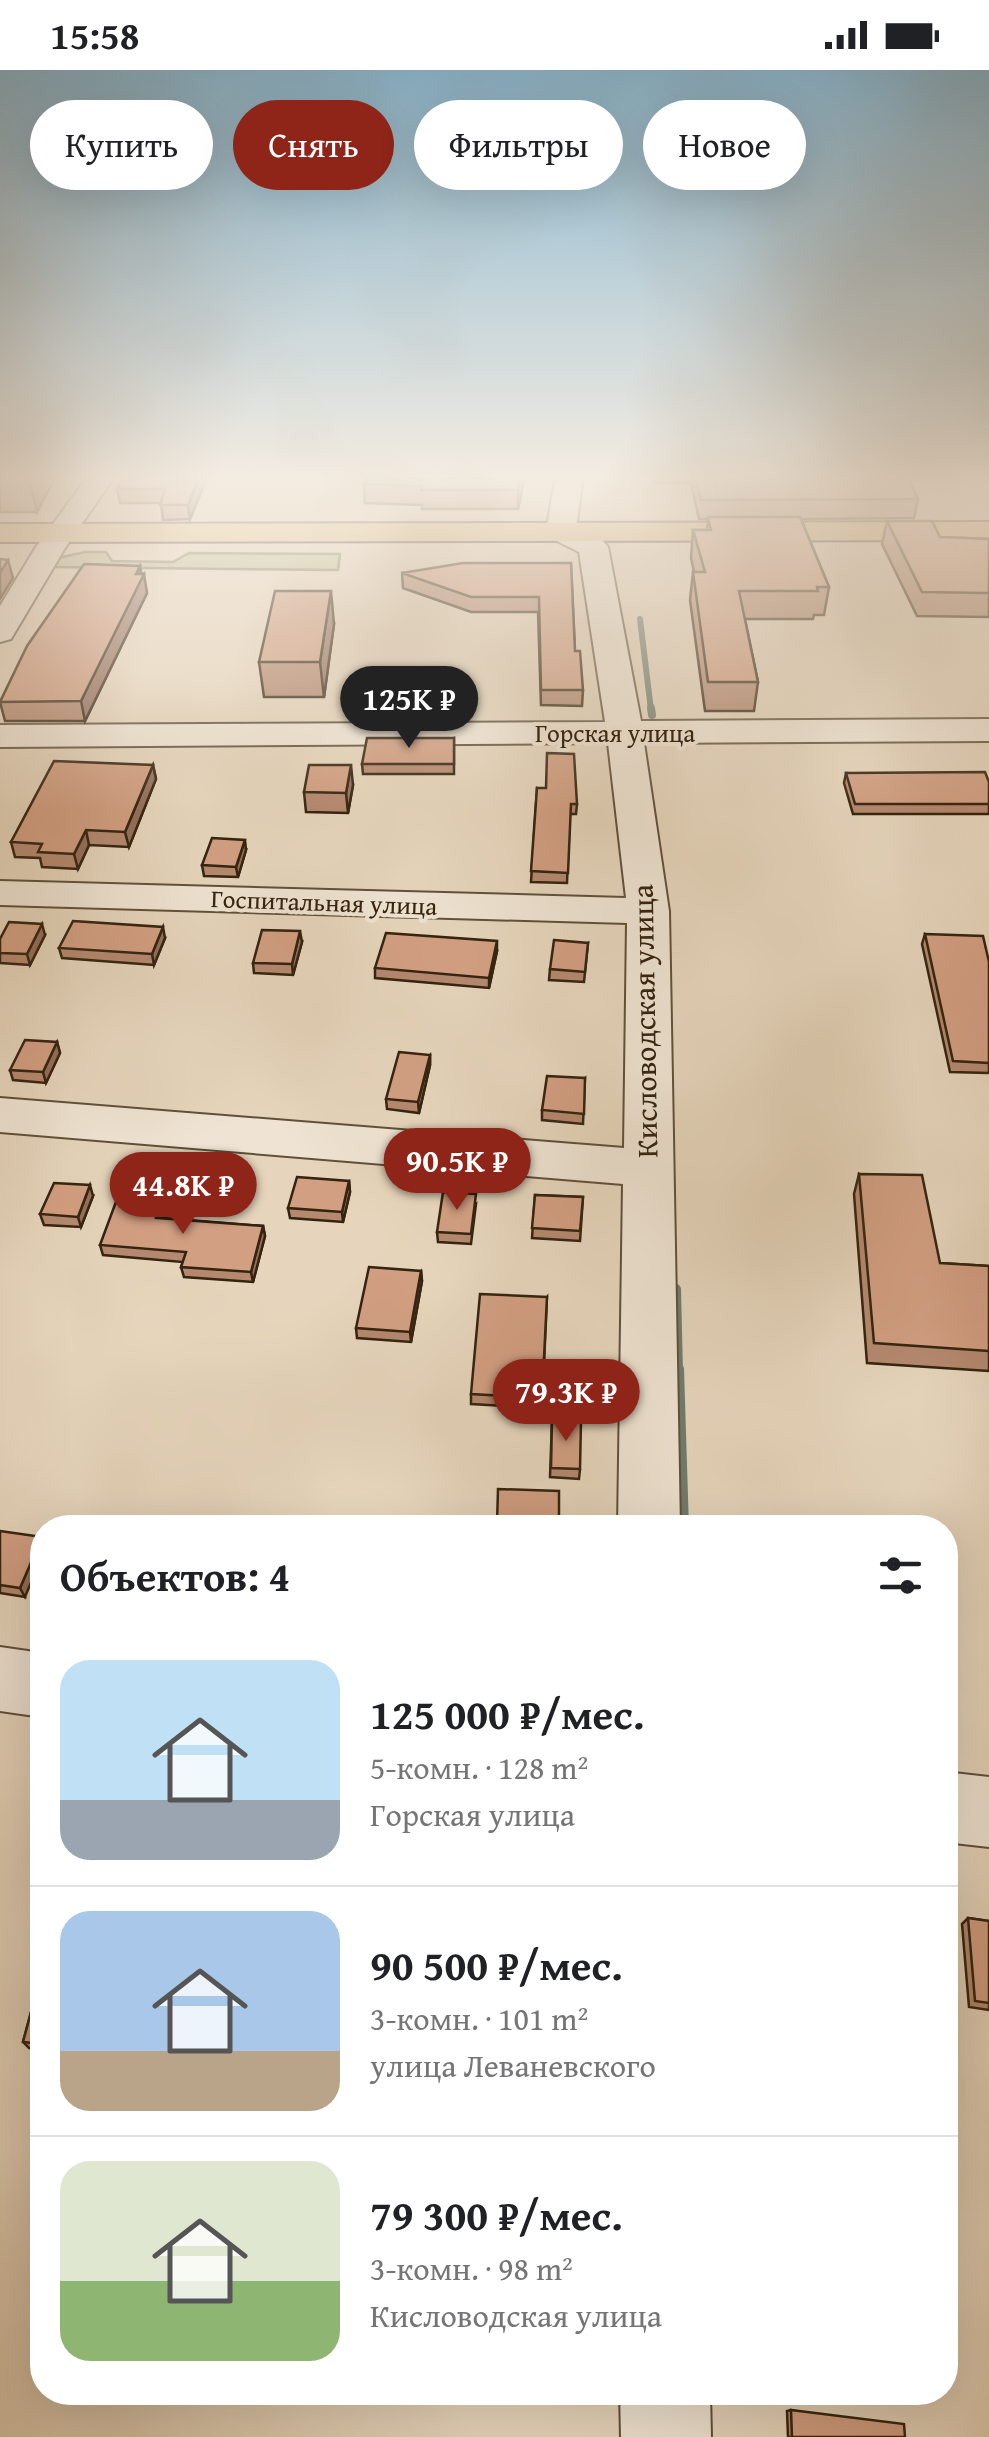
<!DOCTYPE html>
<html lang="ru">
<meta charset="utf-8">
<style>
:root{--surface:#fff;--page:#f6f6f6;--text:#202124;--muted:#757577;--line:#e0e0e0;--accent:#8f2418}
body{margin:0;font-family:"Gentium Book Plus",serif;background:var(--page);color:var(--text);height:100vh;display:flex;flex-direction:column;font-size:38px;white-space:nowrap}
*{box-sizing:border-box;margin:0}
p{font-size:32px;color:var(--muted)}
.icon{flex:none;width:55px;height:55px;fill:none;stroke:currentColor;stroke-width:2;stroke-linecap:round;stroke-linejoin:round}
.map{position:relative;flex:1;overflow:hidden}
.sheet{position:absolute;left:30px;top:1445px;width:928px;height:890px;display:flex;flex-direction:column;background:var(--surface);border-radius:40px;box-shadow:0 10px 40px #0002}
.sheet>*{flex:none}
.hud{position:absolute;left:30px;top:30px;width:930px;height:90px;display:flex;gap:20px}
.price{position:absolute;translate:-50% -85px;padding:0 22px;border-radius:35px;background:var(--accent);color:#fff;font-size:32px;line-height:65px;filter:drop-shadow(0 2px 5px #0008)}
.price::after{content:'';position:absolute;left:50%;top:60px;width:30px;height:22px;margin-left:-15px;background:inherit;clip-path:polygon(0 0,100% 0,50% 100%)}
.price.on{background:#222;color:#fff}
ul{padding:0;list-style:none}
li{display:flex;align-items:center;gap:30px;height:250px;padding:0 30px}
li+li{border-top:2px solid var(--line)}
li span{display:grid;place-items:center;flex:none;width:280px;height:200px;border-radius:30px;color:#555}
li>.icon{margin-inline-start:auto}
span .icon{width:120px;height:120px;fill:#fffc;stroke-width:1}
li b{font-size:42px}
h2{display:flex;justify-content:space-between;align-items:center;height:120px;padding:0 30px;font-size:42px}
.chip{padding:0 35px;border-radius:45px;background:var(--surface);box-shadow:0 10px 40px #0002;font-size:35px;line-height:90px}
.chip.on{background:var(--accent);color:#fff}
.status{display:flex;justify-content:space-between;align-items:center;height:70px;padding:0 50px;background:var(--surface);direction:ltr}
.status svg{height:28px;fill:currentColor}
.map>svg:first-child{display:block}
.green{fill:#bdbb8b;stroke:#786f4d;stroke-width:2.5}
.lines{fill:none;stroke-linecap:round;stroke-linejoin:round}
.stream-far3{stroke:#6f7d6f;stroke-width:6}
.stream-far2{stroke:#6f7d6f;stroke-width:8}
.stream-far1{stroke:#6f7d6f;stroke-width:10}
.stream{stroke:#6f7d6f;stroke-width:12}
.minor-casing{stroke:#60503a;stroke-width:4}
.major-casing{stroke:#34230f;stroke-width:4}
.minor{fill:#efe4d3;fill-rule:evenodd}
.major{fill:#e3ba7e;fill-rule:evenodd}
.wall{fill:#b58970;stroke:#34230f;stroke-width:2.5}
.shaded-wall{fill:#936f5b;stroke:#34230f;stroke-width:2.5}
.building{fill:#d29f82;stroke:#34230f;stroke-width:2.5}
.labels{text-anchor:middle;stroke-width:8;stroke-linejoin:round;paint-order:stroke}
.far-street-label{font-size:25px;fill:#34230f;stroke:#efe4d3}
.street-label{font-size:30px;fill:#34230f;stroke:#efe4d3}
</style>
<div class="status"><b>15:58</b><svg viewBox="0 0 49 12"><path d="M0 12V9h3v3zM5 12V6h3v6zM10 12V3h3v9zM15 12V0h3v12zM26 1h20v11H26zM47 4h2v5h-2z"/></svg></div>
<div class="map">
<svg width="989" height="2367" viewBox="0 0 989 2367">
<rect width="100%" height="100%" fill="#e6d5bc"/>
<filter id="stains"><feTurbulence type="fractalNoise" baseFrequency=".002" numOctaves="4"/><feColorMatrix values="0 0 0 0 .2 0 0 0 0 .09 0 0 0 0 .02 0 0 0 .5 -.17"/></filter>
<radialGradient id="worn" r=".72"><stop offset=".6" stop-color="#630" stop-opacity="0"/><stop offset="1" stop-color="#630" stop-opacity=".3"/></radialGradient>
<path class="green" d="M85,482H106L112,491L173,492L189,483L340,484L338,500L49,497L58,488Z"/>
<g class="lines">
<path class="stream-far3" d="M640,549L651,640"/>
<path class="stream-far2" d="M651,638L652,645"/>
<path class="stream-far1" d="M676,1219L678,1302"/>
<path class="stream" d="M678,1299L683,1458"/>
<g class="minor-casing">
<path id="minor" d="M86,409H113L65,478L11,569L0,572V536L36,477Z
M555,409H583L576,458L603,471L608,477L641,651L989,649V671L644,673L669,841L680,1458H618L623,1114L0,1062V1028L624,1078L627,853L0,835V811L626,828L608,673L0,677V655L605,652L579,482L551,468L546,462Z
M0,1577L42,1583V1647L0,1641Z
M945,1702L989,1707V1777L945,1772Z
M620,2322H710L711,2367H621Z"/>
</g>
<g class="major-casing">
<path id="major" d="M989,452V470L0,472V454Z"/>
</g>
<use href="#minor" class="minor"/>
<use href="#major" class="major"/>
</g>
<path class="wall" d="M0,410H54L37,442H0Z
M206,410L190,449L163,450L161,433H120L117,419Z
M365,410H524L518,439H422V435L365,433L364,414Z
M652,410H929L909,411L918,429L914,448L801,449L829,517L824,545H814L813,549H745L758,612L754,641H705L690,530L693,502H694L691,488L693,460H707L708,449H699L691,413H654Z
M887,451L940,467L989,469V547L917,546L882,474Z
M571,493L575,581L583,620L582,636L541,635L538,542H471L403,518L402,503Z
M142,504L147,523L85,651H5L0,632Z
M334,554L324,627H264L259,592Z
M453,602L454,649H374L373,630Z
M454,668V704H363L362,694Z
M153,695L156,709L129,777L89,775L78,799L42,797L40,788L15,787L11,772Z
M846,703L989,712V744H853L844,713Z
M353,715L348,743L306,742L304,722Z
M537,718L577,734L576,744H570L567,813L531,812Z
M246,780L238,807L204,806L202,795Z
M925,864L989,892V1003L950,1002L922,874Z
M45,865L30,895L0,893V869Z
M165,868L154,895L62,888L59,878Z
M302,872L293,905L254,903L253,893Z
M588,873L584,912L549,910L550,899Z
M497,881L489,918L375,908V898Z
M57,972L60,983L46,1013L13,1010L10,1000Z
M430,985V995L419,1043L387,1039L386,1029Z
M585,1008L583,1054L542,1050V1040Z
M859,1104L940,1193L989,1196V1301L867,1293L854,1124Z
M349,1111L350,1122L343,1152L290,1148L288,1138Z
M535,1125L583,1127L580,1171L532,1168Z
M93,1126L81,1157L44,1155L40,1144Z
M162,1132L164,1143L163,1148L263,1156L265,1166L253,1212L184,1207L181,1197L183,1192L103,1185L100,1175Z
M476,1134L471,1174L438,1172L437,1162Z
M421,1201L422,1211L411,1272L357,1268L356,1258Z
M547,1227L542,1338L471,1334V1324Z
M552,1350L580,1399L579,1409L550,1407Z
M0,1461L25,1527L0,1523Z
M968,1848L989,1851V1940L969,1937L962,1854Z
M42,1901V1979L29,1978L23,1972Z
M791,2340L905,2367H788L787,2341Z"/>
<path class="shaded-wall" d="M29,410H54L37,442Z
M198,410H206L190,449L188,435Z
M520,410H524L518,439V420Z
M8,490L13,508L0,529V503Z
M140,496L142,507L144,504L147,523L85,651L81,631Z
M331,521L334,554L324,627L320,592Z
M153,695L156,709L129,777L125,762Z
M351,695L353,715L348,743L346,723Z
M86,760L89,775L78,799L74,784Z
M245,770L246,780L238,807L236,797Z
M42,854L45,865L30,895L27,884Z
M163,857L165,868L154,895L152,884Z
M300,861L302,872L293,905L292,894Z
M497,871V881L489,918V908Z
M57,972L60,983L46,1013L43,1002Z
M430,985V995L419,1043L418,1032Z
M349,1111L350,1122L343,1152L342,1142Z
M90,1115L93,1126L81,1157L78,1147Z
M162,1132L164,1143L159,1158L156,1148Z
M263,1156L265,1166L253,1212L251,1202Z
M421,1201L422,1211L411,1272L410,1262Z
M42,1467V1486L25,1527L20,1518Z"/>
<path class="building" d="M121,410H198L188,435H160L165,419H117Z
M365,410H520L518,420H421L422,416L364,414Z
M696,410H909L918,429L701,430Z
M708,447H800L829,517H817L818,521H739L758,612H708L693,502H705L693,460H711Z
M887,451H932L940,467L989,469V523L922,522Z
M0,489L8,490L0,503Z
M463,493H571L575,581H580L583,620H541L539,527H471L402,503Z
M84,494L140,496L136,504H144L81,631L0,632L27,576Z
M275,521H331L320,592H259Z
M453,602V630H373L378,603Z
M367,668H454V694H362Z
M547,683L574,684L577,734H571L568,803L531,801L537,718H546Z
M54,691L153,695L125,762L86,760L74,784L38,782L42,774L11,772Z
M309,695H351L346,723L304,722Z
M985,702L989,712V734H855L846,703Z
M212,768L245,770L236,797L202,795Z
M73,851L163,857L152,884L59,878Z
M9,852L42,854L27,884L0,883V869Z
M262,860L300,861L292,894L253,893Z
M386,863L497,871L489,908L375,898Z
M925,864L983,866L989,892V993L953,991Z
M554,870L588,873L585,902L550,899Z
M25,970L57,972L43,1002L10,1000Z
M399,982L430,985L418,1032L386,1029Z
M547,1006L585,1008L584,1044L542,1040Z
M859,1104L922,1105L940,1193L989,1196V1281L874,1273Z
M297,1107L349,1111L342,1142L288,1138Z
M54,1113L90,1115L78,1147L40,1144Z
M443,1122L476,1124L471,1164L437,1162Z
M535,1125L583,1127L580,1161L532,1158Z
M117,1129L162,1132L156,1148L263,1156L251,1202L181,1197L186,1182L100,1175Z
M369,1197L421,1201L410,1262L356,1258Z
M480,1224L547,1227L542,1328L471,1324Z
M552,1350L581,1351L580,1399L551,1398Z
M498,1419L559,1421V1458H506L507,1455L497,1454Z
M0,1461L42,1467L20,1518L0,1515Z
M968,1848L989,1851V1933L975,1931Z
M42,1901V1974L23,1972Z
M791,2340L904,2354L905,2367H792Z"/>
<linearGradient id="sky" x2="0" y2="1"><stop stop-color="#87b6d1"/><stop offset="0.55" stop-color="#f4ece1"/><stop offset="1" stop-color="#f4ece1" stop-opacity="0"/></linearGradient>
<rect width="989" height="741" fill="url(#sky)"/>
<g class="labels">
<g class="far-street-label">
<text x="615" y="672">Горская улица</text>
<text transform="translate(324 832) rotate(2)" y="9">Госпитальная улица</text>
</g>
<g class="street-label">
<text transform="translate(645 951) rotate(-91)" y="10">Кисловодская улица</text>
</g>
</g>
<rect width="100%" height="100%" filter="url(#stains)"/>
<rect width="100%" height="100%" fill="url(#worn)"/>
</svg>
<b class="price on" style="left:409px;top:681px">125K ₽</b>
<b class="price" style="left:457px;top:1143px">90.5K ₽</b>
<b class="price" style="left:183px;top:1167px">44.8K ₽</b>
<b class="price" style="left:566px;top:1374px">79.3K ₽</b>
<div class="hud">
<a class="chip">Купить</a>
<a class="chip on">Снять</a>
<a class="chip">Фильтры</a>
<a class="chip">Новое</a>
</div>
<section class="sheet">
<h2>Объектов: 4<svg class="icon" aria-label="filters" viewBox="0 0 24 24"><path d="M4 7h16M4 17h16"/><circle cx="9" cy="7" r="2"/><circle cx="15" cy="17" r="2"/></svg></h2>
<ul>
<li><span style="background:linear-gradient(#bfe0f5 70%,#9aa5b1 0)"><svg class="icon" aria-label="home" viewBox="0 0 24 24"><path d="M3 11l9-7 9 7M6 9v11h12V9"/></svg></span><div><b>125 000 ₽/мес.</b><p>5-комн. · 128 m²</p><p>Горская улица</p></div></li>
<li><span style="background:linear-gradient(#a9c7e8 70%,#b9a48a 0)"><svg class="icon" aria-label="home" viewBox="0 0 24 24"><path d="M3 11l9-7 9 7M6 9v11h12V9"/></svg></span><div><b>90 500 ₽/мес.</b><p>3-комн. · 101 m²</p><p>улица Леваневского</p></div></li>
<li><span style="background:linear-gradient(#dfe7d0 60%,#8fb573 0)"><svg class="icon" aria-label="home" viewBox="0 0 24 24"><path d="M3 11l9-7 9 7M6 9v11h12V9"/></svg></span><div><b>79 300 ₽/мес.</b><p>3-комн. · 98 m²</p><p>Кисловодская улица</p></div></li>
</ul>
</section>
</div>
